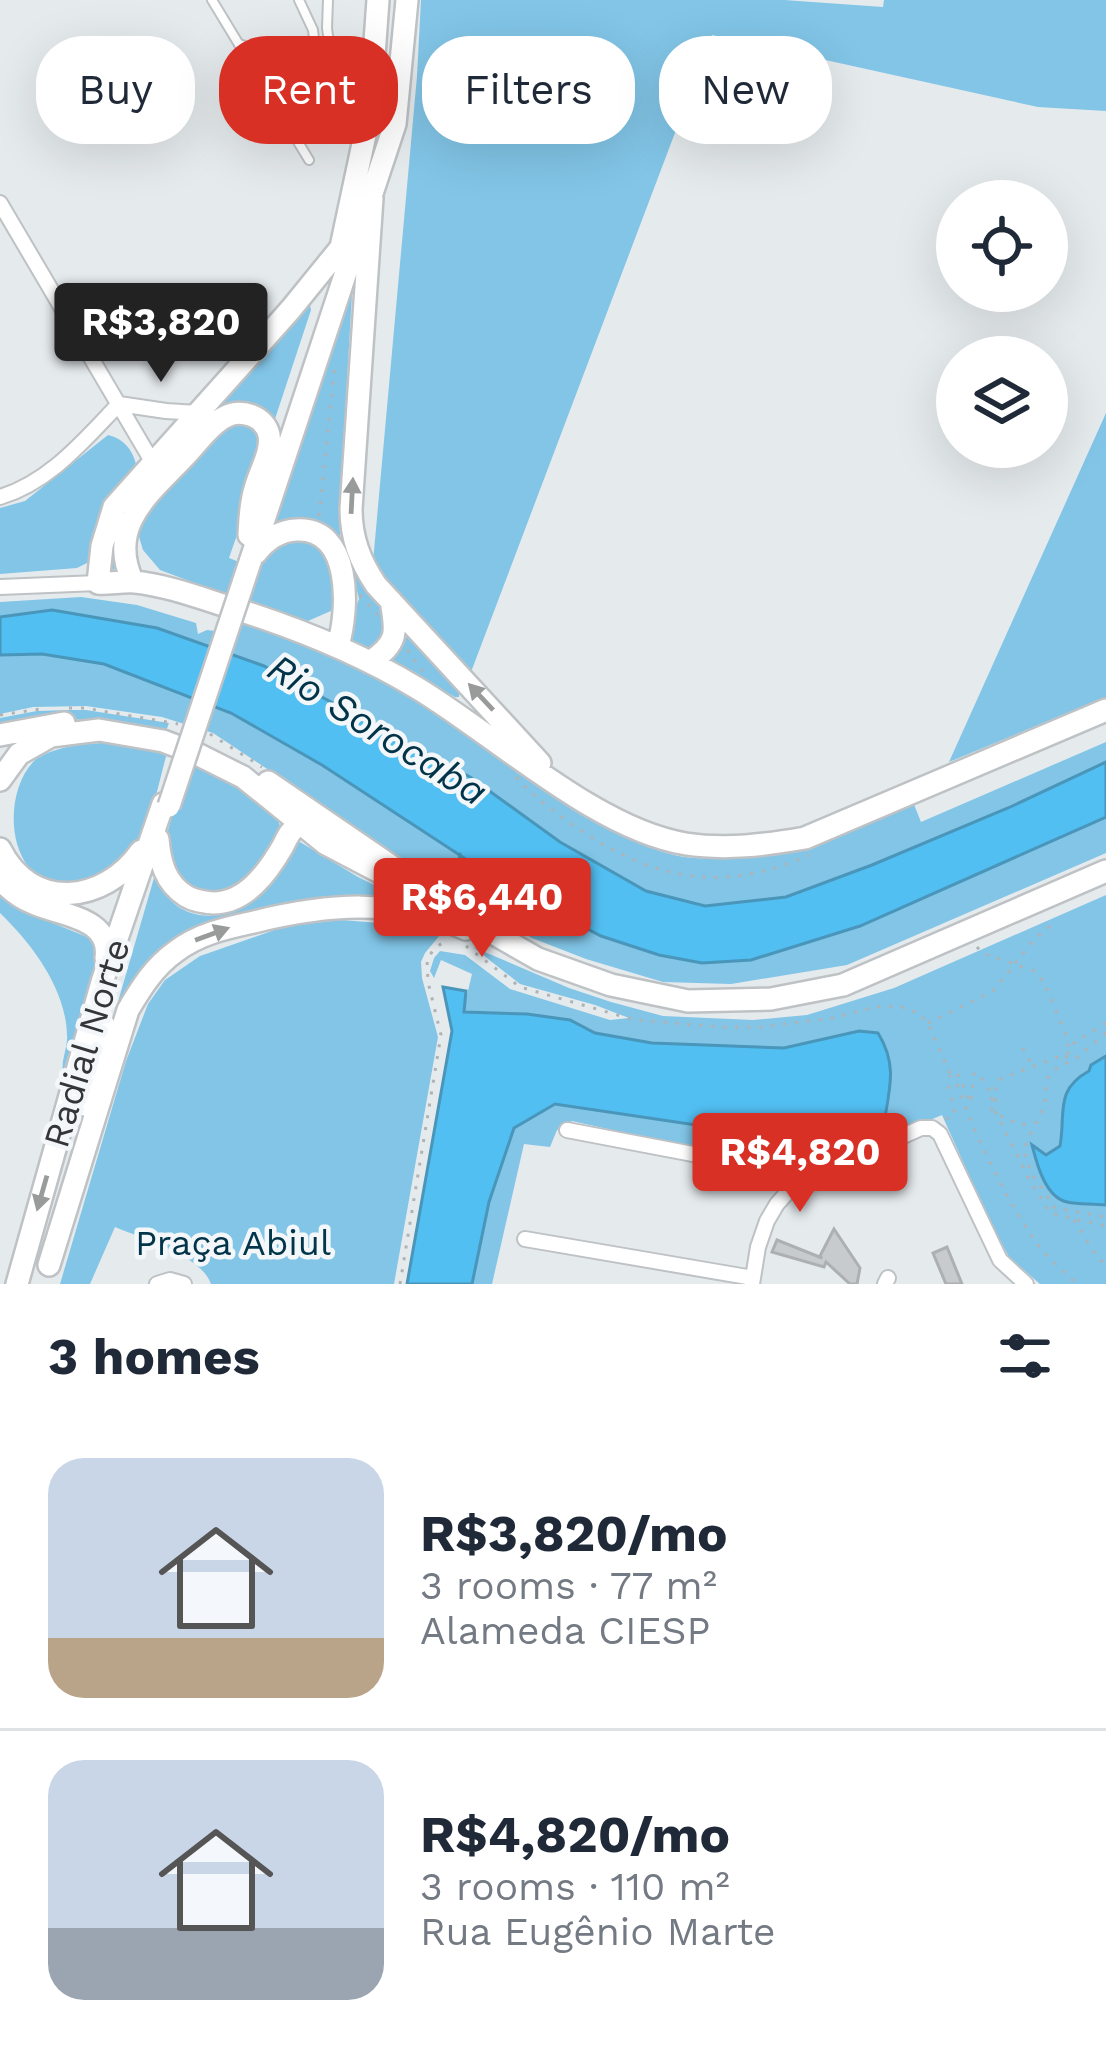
<!DOCTYPE html>
<meta charset="utf-8">
<style>
:root{--surface:#fff;--page:#f2f2f3;--text:#1f2937;--muted:#747a83;--line:#e0e1e3;--accent:#d93025}
body{margin:0;font-family:"Work Sans",sans-serif;background:var(--page);color:var(--text);height:100vh;display:flex;flex-direction:column;font-size:45px;white-space:nowrap}
*{box-sizing:border-box;margin:0}
p{font-size:39px;color:var(--muted)}
.icon{flex:none;width:66px;height:66px;fill:none;stroke:currentColor;stroke-width:2;stroke-linecap:round;stroke-linejoin:round}
.map{position:relative;height:1284px;overflow:hidden}
.side{display:flex;flex-direction:column;background:var(--surface);flex:1}
.side>*{flex:none}
.hud{position:absolute;left:36px;top:36px;width:1035px;height:108px;display:flex;gap:24px}
.tools{position:absolute;left:936px;top:180px;display:grid;gap:24px}
.tools a{display:grid;place-items:center;width:132px;height:132px;border-radius:50%;background:var(--surface);box-shadow:0 12px 48px #0002;font-size:60px}
.price{position:absolute;translate:-50% -102px;padding:0 27px;border-radius:12px;background:var(--accent);color:#fff;font-size:39px;line-height:78px;filter:drop-shadow(0 3px 6px #0008)}
.price::after{content:'';position:absolute;left:50%;top:72px;width:36px;height:27px;margin-left:-18px;background:inherit;clip-path:polygon(0 0,100% 0,50% 100%)}
.price.selected{background:#222;color:#fff}
ul{padding:0;list-style:none}
li{display:flex;align-items:center;gap:36px;height:300px;padding:0 48px}
li+li{border-top:3px solid var(--line)}
li span{display:grid;place-items:center;flex:none;width:336px;height:240px;border-radius:36px;color:#555}
li>.icon{margin-inline-start:auto}
span .icon{width:144px;height:144px;fill:#fffc;stroke-width:1}
li b{font-size:51px}
h2{display:flex;justify-content:space-between;align-items:center;height:144px;padding:0 48px;font-size:51px}
.tag{padding:0 42px;border-radius:48px;background:var(--surface);box-shadow:0 12px 48px #0002;font-size:42px;line-height:108px}
.tag.selected{background:var(--accent);color:#fff}
.map>svg:first-child{display:block}
.green{fill:#82c5e7}
.water{fill:#52bff2;stroke:#4996ba;stroke-width:3}
.lines{fill:none;stroke-linecap:round;stroke-linejoin:round}
.stream{stroke:#4996ba;stroke-width:3}
.building{fill:#c7cbce;stroke:#acb0b3;stroke-width:3}
.lane-casing{stroke:#bec2c5;stroke-width:12}
.street-casing{stroke:#bec2c5;stroke-width:18}
.secondary-casing{stroke:#bec2c5;stroke-width:26}
.path{stroke:#afb3b5;stroke-width:3;stroke-dasharray:3 9;stroke-linecap:butt}
.lane{stroke:#fff;stroke-width:8}
.street{stroke:#fff;stroke-width:14}
.secondary{stroke:#fff;stroke-width:21}
.secondary-bridge-casing{stroke:#bec2c5;stroke-width:26;stroke-linecap:butt}
.secondary-bridge{stroke:#fff;stroke-width:21}
.oneway{fill:#999a9a}
.labels{text-anchor:middle;stroke-width:9;stroke-linejoin:round;paint-order:stroke}
.street-label{font-size:36px;fill:#333536;stroke:#f3f7fa}
.park-label{font-size:36px;fill:#03354a;stroke:#f3f7fa}
.water-label{font-size:39px;font-style:italic;fill:#013448;stroke:#f3f7fa}
</style>
<div class="map">
<svg width="1106" height="1284" viewBox="0 0 1106 1284">
<rect width="100%" height="100%" fill="#e5eaed"/>
<path class="green" d="M421,0H784L883,7L884,0H1106V111L1038,107L712,35L471,672L382,577L373,562L417,76Z
M352,294L339,520L341,545L272,527L348,297Z
M305,305H310L311,310L272,428L242,405L131,504L118,566L113,570L110,567L117,519Z
M1106,413V697L949,762Z
M231,423H252L261,434L262,445L241,505L238,532L229,558L252,567L291,535C300,538 312,540 319,545C336,558 338,591 333,610L308,621L267,610L160,570L143,550L137,530L144,511L217,432Z
M108,435C124,439 132,449 136,464L93,557L87,563L77,568L0,574V508L25,501Z
M356,572L382,607L390,627L372,652L350,640L349,626L359,599L353,574Z
M81,597L137,605L196,623L198,634L207,630L230,633L236,619C259,626 282,633 305,643C371,671 435,710 496,749C550,784 628,854 694,858C765,862 846,824 913,802L921,822L1106,742V853L847,965L731,984L663,982L586,959L532,938L459,896L213,733L162,717L86,706L33,707L0,714V602Z
M405,638H410L459,693V697H455L391,661L390,658Z
M69,710H86L169,723L166,731C103,716 64,716 0,729V718L37,711Z
M116,742L167,753C158,785 152,822 133,850C123,865 111,870 95,876C88,879 77,886 69,886C6,886 0,794 35,760C58,744 90,744 116,742Z
M188,758L225,775L276,814L281,829L278,845L246,886L214,898L182,888L164,845Z
M300,842L358,877L442,918L387,904L176,944L95,1081L154,878C161,888 169,901 180,908C210,925 247,912 267,886C277,873 286,858 295,845Z
M1106,895V1284H1040L1009,1257L990,1222L942,1115L804,1173L572,1121L557,1130L550,1147L524,1144L492,1284H472L489,1202L514,1128L555,1104L620,1112L812,1145L860,1031L785,1048L652,1043L595,1033L570,1020L527,1014L463,1012L472,974L441,960L434,978L430,971L434,958L440,951L465,955L510,989L610,1020L629,1018L595,1005L520,984L473,947L569,988L611,1002L663,1016L753,1020L807,1015L894,988Z
M0,897L16,908L87,937C96,947 96,954 95,967L63,1072C61,1059 68,1048 67,1035C66,988 31,943 0,913Z
M341,920L380,923L440,935L425,953L421,962L422,978L438,1037L394,1284H211C201,1255 143,1239 115,1227L90,1284H60L126,1061L148,1004L165,980L200,956L286,926Z"/>
<path class="water" d="M52,610L157,628L264,666L470,777L560,842L646,891L705,906L786,897L872,865L1008,808L1106,762V817L860,926L751,960L702,963L659,955L601,936L510,888L322,765L231,713L104,664L42,654L0,655V617Z
M443,987L466,991L464,1012L527,1014L570,1020L595,1033L652,1043L784,1048L859,1031L878,1033C896,1062 891,1084 885,1117L812,1145L723,1129L555,1104L514,1128L489,1202L472,1284H407L452,1031Z
M1106,1056V1205C1093,1203 1079,1205 1067,1202C1045,1197 1037,1164 1032,1145L1046,1155L1060,1146C1066,1114 1054,1090 1089,1071L1091,1065Z"/>
<g class="lines">
<path class="stream" d="M458,870L460,854"/>
</g>
<path class="building" d="M834,1229L860,1268L857,1284H850L826,1262L824,1267L772,1252L777,1240L822,1258L820,1256Z
M947,1247L962,1284H946L933,1253Z"/>
<g class="lines">
<g class="lane-casing">
<path id="lane" d="M212,0L309,160
M299,0L313,30L322,105
M328,0L327,28L335,88
M239,44L320,72H333
M272,97C309,87 333,94 367,71
M282,113C322,97 330,113 366,120"/>
</g>
<g class="street-casing">
<path id="street" d="M0,203L153,463
M119,404L166,411L198,413
M0,497C50,482 84,440 119,404
M0,587L98,583
M567,1130L766,1168L783,1174L795,1184
M525,1239L753,1278
M157,1284L170,1280L184,1284
M752,1284L758,1247L767,1221L777,1204L795,1184L921,1128H932L940,1134L1000,1260L1026,1284
M885,1284L888,1278"/>
</g>
<g class="secondary-casing">
<path id="secondary" d="M372,198L351,509C351,538 360,561 376,585L540,763
M343,245L291,309L114,507L102,546L98,583C110,584 122,581 135,582C164,585 195,596 223,605C292,626 356,651 417,688C495,735 597,830 686,844C726,850 765,845 805,838L1106,710
M340,252L370,111L378,0
M256,553C266,540 279,531 296,530C352,526 349,610 338,645
M250,562L395,124L407,0
M133,582C106,526 150,493 185,456C197,444 209,425 225,417C241,408 265,416 269,435C272,453 259,472 255,489C250,504 250,520 249,535
M370,662C398,643 397,633 391,601
M0,735L64,723
M0,780L19,754L51,736L99,730L163,741L197,754L243,777L326,844L454,911L538,959L611,985L688,1001L771,999L843,985L1106,871
M268,782L391,866
M158,839C160,862 165,883 186,896C194,901 204,902 213,903C246,903 268,872 283,846C288,836 290,831 299,824
M0,849C31,912 104,904 141,851
M0,879C9,889 20,898 33,903C61,916 112,917 106,958
M85,1105L104,1025
M49,1265L128,1010C141,988 154,967 175,952C198,934 226,928 254,922C327,904 394,898 466,929
M17,1284L102,982L163,804"/>
</g>
<path class="path" d="M319,516L335,364
M360,595L377,615
M407,650L423,671
M69,708H85L178,724
M0,715L41,709
M210,734L262,767
M516,777C533,796 552,810 573,825C650,879 720,895 809,855
M405,862L427,877
M466,946L520,987L635,1020L721,1027H761L833,1018L875,1007L899,1006L918,1013L928,1023L950,1074
M977,947L982,953L1034,971L1045,984L1068,1040V1053L1063,1063
M928,1023L993,991L1034,940L1050,926
M1106,1023L1074,1043L1068,1053L998,1080L995,1091L996,1113L1028,1177L1050,1213L1106,1226
M1106,1033L1079,1056L1054,1070L1046,1080L1045,1104L1023,1150L1032,1174L1055,1208L1106,1217
M1023,1048L1032,1066
M992,1097L990,1108C1004,1119 1016,1125 1034,1125
M996,1101L978,1073L974,1074L971,1103L958,1075L955,1079C971,1127 1003,1193 1031,1235C1043,1254 1061,1269 1077,1284
M946,1119L955,1114L948,1083L950,1075
M1074,1220L1096,1255L1106,1266
M400,1284L441,1035L428,982L427,959L434,949L445,941"/>
<use href="#lane" class="lane"/>
<use href="#street" class="street"/>
<use href="#secondary" class="secondary"/>
<g class="secondary-bridge-casing">
<path id="secondary-bridge" d="M169,806L250,562"/>
</g>
<use href="#secondary-bridge" class="secondary-bridge"/>
</g>
<defs><path id="oneway-solid" d="M-6-.8H1V-3.2L6.5 0L1 3.2V.8H-6Z" transform="scale(3)"/></defs>
<g class="oneway">
<use href="#oneway-solid" transform="translate(352 496) rotate(-87)"/>
<use href="#oneway-solid" transform="translate(481 697) rotate(-133)"/>
<use href="#oneway-solid" transform="translate(212 934) rotate(-20)"/>
<use href="#oneway-solid" transform="translate(42 1193) rotate(106)"/>
</g>
<g class="labels">
<g class="street-label">
<text transform="translate(86 1043) rotate(-73)" y="13">Radial Norte</text>
</g>
<g class="park-label">
<text x="233" y="1255">Praça Abiul</text>
</g>
<g class="water-label">
<text transform="translate(378 729) rotate(32)" y="14">Rio Sorocaba</text>
</g>
</g>
</svg>
<div class="tools">
<a><svg class="icon" aria-label="locate" viewBox="0 0 24 24"><circle cx="12" cy="12" r="6"/><path d="M12 2v4M12 18v4M2 12h4M18 12h4"/></svg></a>
<a><svg class="icon" aria-label="layers" viewBox="0 0 24 24"><path d="M12 4l9 5-9 5-9-5zM3 14l9 5 9-5"/></svg></a>
</div>
<b class="price selected" style="left:161px;top:385px">R$3,820</b>
<b class="price" style="left:482px;top:960px">R$6,440</b>
<b class="price" style="left:800px;top:1215px">R$4,820</b>
<div class="hud">
<a class="tag">Buy</a>
<a class="tag selected">Rent</a>
<a class="tag">Filters</a>
<a class="tag">New</a>
</div>
</div>
<section class="side">
<h2>3 homes<svg class="icon" aria-label="filters" viewBox="0 0 24 24"><path d="M4 7h16M4 17h16"/><circle cx="9" cy="7" r="2"/><circle cx="15" cy="17" r="2"/></svg></h2>
<ul>
<li><span style="background:linear-gradient(#c9d6e8 75%,#b9a48a 0)"><svg class="icon" aria-label="home" viewBox="0 0 24 24"><path d="M3 11l9-7 9 7M6 9v11h12V9"/></svg></span><div><b>R$3,820/mo</b><p>3 rooms · 77 m²</p><p>Alameda CIESP</p></div></li>
<li><span style="background:linear-gradient(#c9d6e8 70%,#9aa5b1 0)"><svg class="icon" aria-label="home" viewBox="0 0 24 24"><path d="M3 11l9-7 9 7M6 9v11h12V9"/></svg></span><div><b>R$4,820/mo</b><p>3 rooms · 110 m²</p><p>Rua Eugênio Marte</p></div></li>
</ul>
</section>
